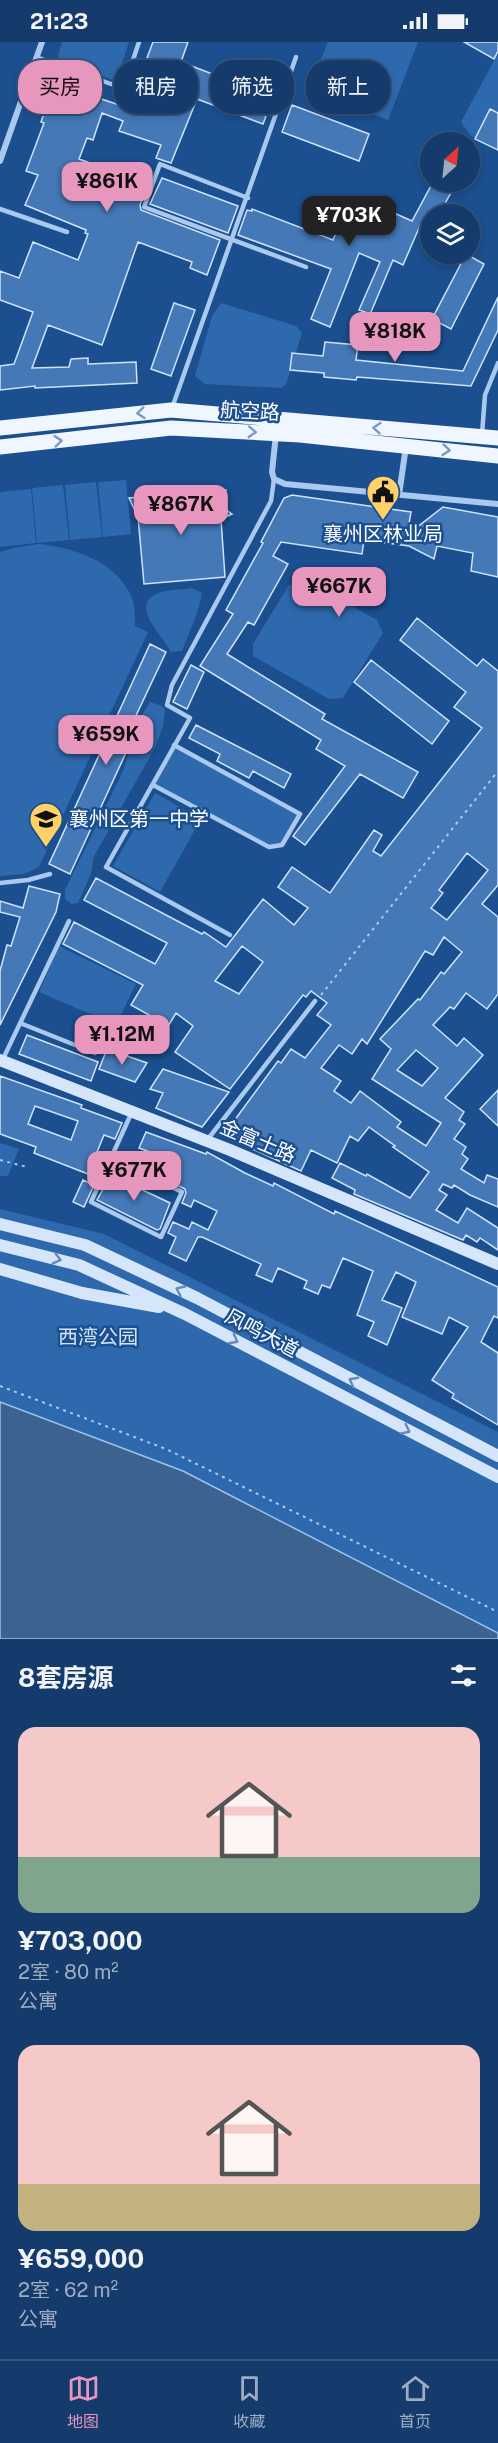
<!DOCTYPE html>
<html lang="zh">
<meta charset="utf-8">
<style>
:root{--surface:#143b6b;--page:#1d4271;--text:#f1f3f6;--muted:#9dadc1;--line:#33557e;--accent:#e797bd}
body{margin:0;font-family:"Public Sans","Noto Sans SC",sans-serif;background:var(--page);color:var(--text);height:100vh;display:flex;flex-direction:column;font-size:22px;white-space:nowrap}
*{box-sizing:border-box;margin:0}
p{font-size:20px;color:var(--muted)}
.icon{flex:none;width:33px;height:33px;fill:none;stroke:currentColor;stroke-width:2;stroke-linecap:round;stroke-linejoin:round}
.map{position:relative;height:1597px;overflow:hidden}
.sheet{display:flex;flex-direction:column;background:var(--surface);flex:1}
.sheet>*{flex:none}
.hud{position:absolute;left:18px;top:18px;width:462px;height:54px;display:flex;gap:12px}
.needle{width:39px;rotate:27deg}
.fabs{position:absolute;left:420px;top:90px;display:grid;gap:12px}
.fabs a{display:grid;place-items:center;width:60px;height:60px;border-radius:50%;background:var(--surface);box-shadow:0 3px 9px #0003,0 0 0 2px var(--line);font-size:30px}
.price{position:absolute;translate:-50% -51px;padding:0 14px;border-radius:12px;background:var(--accent);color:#111;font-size:20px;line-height:39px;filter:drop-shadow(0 2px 3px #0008)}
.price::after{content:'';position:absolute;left:50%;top:36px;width:18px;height:14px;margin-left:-9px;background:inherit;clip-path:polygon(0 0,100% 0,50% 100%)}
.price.active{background:#222;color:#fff}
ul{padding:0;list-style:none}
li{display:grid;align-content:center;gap:12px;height:318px;padding:0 18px}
li span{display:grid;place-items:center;height:186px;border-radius:18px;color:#555}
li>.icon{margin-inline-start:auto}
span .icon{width:108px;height:108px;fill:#fffc;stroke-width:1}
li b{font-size:26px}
h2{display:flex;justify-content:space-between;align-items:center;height:72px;padding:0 18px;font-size:26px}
.tag{padding:0 21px;border-radius:24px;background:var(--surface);box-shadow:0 3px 9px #0003,0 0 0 2px var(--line);font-size:21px;line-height:54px}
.tag.active{background:var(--accent);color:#111}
.status{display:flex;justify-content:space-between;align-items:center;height:42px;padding:0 30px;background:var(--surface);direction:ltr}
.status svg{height:16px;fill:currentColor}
.tab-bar{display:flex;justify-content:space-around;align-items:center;height:84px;border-top:2px solid var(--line);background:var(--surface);font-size:16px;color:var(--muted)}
.tab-bar a{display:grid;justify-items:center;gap:3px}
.tab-bar .active{color:var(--accent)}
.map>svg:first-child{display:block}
.green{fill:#2e69ad}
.water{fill:#3c6290;stroke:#9cc4f0;stroke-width:1.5}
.building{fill:#4478b7;stroke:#cfe3fa;stroke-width:1.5;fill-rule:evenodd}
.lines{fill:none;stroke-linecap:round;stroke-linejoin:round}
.path{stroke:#a9c9ee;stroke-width:2;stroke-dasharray:3 4.5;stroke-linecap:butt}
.lane{stroke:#a9c9ee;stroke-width:4.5}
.street{stroke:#a9c9ee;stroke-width:6}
.secondary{stroke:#d6e6fa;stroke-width:12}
.primary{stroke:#f0f6ff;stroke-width:15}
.oneway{stroke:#7b9ac1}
.oneway2{stroke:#668bba}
.labels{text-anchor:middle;stroke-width:5;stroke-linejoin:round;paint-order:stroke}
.street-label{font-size:20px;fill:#fff;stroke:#1b4f8f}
.poi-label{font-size:20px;fill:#fff;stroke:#1b4f8f}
.park-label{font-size:20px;fill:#cfe3fa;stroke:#1b4f8f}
</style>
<div class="status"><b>21:23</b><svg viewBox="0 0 49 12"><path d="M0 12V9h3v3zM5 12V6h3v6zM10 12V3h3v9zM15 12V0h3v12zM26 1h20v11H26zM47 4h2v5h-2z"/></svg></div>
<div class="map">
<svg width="498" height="1597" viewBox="0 0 498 1597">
<rect width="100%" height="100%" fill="#1b4f8f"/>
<path class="green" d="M62,0H129L117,37L113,38L59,18L58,14Z
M328,0H418L388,78L309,47Z
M498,11V109L471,94L461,80Z
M221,261L296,284L302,291L286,342L282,346L205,342L195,334L212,274Z
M126,438L131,492L103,495L98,440Z
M96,440L102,495L70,498L65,443Z
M63,443L69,498L37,501L32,446Z
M31,447L36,501L0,505V450Z
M39,502C73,505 118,520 132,556C135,565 135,575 135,584L148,590L39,825L24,832L0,834V510L13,506Z
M310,541L377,578L383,591L343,656L329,657L253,614V602L289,543Z
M192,546L202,551C199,571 189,590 182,609L171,610C164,594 127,563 159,551C169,547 182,548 192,546Z
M150,660L162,664L165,668L163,684L156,704L94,814L91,832L78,861L72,862L65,857V848L123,729L140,676Z
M174,703L300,772L282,803L269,805L153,743Z
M155,751L201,777L160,850L113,824Z
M59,904L136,942L116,983L39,950Z
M0,1101L19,1107L8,1134H0Z
M0,1167L104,1192L498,1390V1591L183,1429L0,1360Z"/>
<path class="water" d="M0,1360L183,1429L498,1591V1597H0Z"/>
<path class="building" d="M153,0H188L181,20L273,55L263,82L197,57L171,121L156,116L161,103L119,89L123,79L102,71L93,98L87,96L79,117L148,142L140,163L141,168L220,198L207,233L190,226L192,220L138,200L102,303L48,283L32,326L69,325L71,317L88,316V322L136,320L137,341L35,346V344L0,348V324L14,322L33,270L0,258V229L19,236L33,200L78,218L88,192L85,191L86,188L25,163L38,133L26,129L44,81L41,80L54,41L137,69L154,18L147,16Z
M464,0H498V9L494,17Z
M292,63L369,92L359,119L282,90Z
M490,67L498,71V108L475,97Z
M162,136L238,164L228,191L150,162Z
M433,140H457L439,172H430V183L422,179L403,223L393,218L371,270L381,274L374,288L363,283L368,271L359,268L380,220L359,211L330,285L311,277L331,227L238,193L247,168L252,169V167L333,198L337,188L343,191L353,166L371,174L376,163L412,179Z
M466,212L484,222L451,287L432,277Z
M498,255V288L471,344L357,335L356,338L324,335V331L290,328L292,311L323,314L325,300L358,303L356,318L463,329Z
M174,261L195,268L171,334L151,327Z
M226,448L222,465L232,472L221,477L225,535L144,542L138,475L129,456Z
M292,453L411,470L407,493L443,465L498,475V535L471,529L473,511L437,504L434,517L409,504L364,498L362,512L281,500L273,514L288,522L254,583L248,580L227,612L325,672L322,677L418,730L403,756L360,732L305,803L293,794L345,724L316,707L321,698L200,624L233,572L226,568L263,501L261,500L284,456Z
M417,576L477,624L483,617L498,629V843L482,862L498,875V952L487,967L466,951L454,967L450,965L433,983L457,1004L464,996L483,1013L445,1056L464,1070L459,1078L465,1082L454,1097L466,1105L462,1112L468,1117L461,1127L484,1141L487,1133L498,1137V1165L470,1153L454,1143L452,1146L443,1142L439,1148L447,1153L436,1168L458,1181L467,1166L498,1186V1208L480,1196L477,1200L466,1193L463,1198L354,1152L355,1148L332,1136L340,1121L366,1134L367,1132L410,1156L429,1130L393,1105L395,1104L369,1085L358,1099L350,1094L337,1121L311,1108L301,1129L226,1095L234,1079L278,1019L281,1021L291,1007L305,1016L331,983L317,973L327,961L311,949L306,955L303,953L230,1047L175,1010L193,984L176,971L157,1003L146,997L158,978L131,963L143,943L63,902L74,880L155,922L167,901L84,858L96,836L202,892L204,890L226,905L263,857L294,883L308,866L278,845L292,825L330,851L374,788L382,793L373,809L381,814L482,686L454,665L466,650L400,598ZM467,811L488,828L447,878L431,866L443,851L439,848ZM444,895L462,910L444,932L441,930L420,958L418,957L380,997L391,1007L372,1037L441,1081L426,1104L397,1085L401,1080L360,1049L351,1061L334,1049L341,1039L321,1026L339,1003L352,1012L362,997L367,1002L425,909L433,913ZM242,904L263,920L239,952L215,939ZM416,1008L438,1026L422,1044L397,1028Z
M150,602L166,610L124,699L130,702L70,832L49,822Z
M371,618L449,679L432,702L354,640Z
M191,623L204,630L187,667L173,660Z
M196,683L291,732L284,746L253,729L249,736L217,719L220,712L189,696Z
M29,844L60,852L56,870L0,983V929L7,903L11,904L20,875L0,870V859L23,866Z
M27,993L98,1020L91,1039L19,1012Z
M107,1007L147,1021L135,1040L99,1027Z
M163,1027L229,1050L202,1085L156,1066L163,1051L150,1047Z
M0,1034L82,1063L81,1066L122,1081L115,1097L104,1093L88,1132L34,1111L36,1105L0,1092ZM35,1064L78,1079L71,1098L28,1082Z
M498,1048V1084L480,1067Z
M146,1090L206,1112L207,1110L245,1131L273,1144L274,1141L334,1172L335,1169L498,1245V1276L494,1274L481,1300L498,1311V1383L452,1356L454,1352L432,1338L468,1285L449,1275L442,1292L402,1275L416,1240L396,1230L382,1258L402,1266L387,1303L368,1294L374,1280L357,1273L373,1229L343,1216L330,1246L322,1243L318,1252L304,1246L307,1239L278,1226L272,1240L256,1233L261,1222L202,1195H198L186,1219L169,1211L176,1195L168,1191L173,1180L189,1187L192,1180L208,1188L217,1169L194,1158L191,1165L182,1161L186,1151L185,1147L161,1135L169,1117L139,1106Z
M111,1133L170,1161L160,1187L157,1188L97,1158Z
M83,1138L94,1143L84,1165L73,1160Z"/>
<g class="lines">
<path class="path" d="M321,953L498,729
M0,1118L27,1125
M0,1344L166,1407L498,1570"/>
<path class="lane" d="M36,15L111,42L122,41L127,36L139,0
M248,156L160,122L144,165L306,225
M0,167L67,190
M172,366L296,15
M482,392L485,353L498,321
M153,743L269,805L282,803L300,772L174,703
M0,841L28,838L50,832
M230,893L106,825L190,676L167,663L172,643L271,459L274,437
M20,981L95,1011
M2,1019L69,879
M208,1097L315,959
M111,1116L182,1150L161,1195L91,1160L131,1072"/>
<path class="street" d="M0,119L42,0
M276,392L272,430L274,437L285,442L498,462
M399,453L406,404"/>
<path class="secondary" d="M0,1018L230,1108L498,1222
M0,1182L85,1203L197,1256L498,1414
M0,1203L79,1223L185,1272L498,1435
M0,1227L82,1251L159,1265"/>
<path class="primary" d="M0,386L171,368L498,396
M0,405L171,386L300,393L498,414"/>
</g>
<defs><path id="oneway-chevron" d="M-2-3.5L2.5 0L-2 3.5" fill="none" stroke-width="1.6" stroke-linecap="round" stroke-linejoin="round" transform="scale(1.5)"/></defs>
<g class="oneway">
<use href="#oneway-chevron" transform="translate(141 371) rotate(174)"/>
<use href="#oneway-chevron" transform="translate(377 386) rotate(-175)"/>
<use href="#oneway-chevron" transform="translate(252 390) rotate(3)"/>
<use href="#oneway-chevron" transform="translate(58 399) rotate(-6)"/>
<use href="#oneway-chevron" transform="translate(446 408) rotate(6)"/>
</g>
<g class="oneway2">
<use href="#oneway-chevron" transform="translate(57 1217) rotate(14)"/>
<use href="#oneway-chevron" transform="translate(180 1248) rotate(-155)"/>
<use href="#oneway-chevron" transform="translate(234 1298) rotate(28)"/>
<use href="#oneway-chevron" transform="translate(353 1339) rotate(-152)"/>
<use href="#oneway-chevron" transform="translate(406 1388) rotate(27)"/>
</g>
<defs>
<g id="civic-pin" transform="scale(1.725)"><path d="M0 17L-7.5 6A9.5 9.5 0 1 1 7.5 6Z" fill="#ffd166" stroke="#1b4f8f"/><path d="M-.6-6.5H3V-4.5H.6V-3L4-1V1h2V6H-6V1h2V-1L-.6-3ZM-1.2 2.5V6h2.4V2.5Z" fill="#111"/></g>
<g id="school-pin" transform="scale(1.725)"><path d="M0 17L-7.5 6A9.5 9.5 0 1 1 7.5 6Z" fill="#ffd166" stroke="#1b4f8f"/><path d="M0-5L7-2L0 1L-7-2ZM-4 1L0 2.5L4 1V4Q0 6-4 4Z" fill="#111"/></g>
</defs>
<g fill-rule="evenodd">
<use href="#civic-pin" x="383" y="450"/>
<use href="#school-pin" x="46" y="777"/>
</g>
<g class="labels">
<g class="street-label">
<text transform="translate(250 369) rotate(3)" y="7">航空路</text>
<text transform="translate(258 1099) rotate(23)" y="7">金富士路</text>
<text transform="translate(262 1291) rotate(28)" y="7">凤鸣大道</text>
</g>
<g class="poi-label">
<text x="383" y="499">襄州区林业局</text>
<text x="69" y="784" text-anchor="start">襄州区第一中学</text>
</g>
<g class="park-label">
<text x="98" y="1302">西湾公园</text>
</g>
</g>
</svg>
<div class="fabs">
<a><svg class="needle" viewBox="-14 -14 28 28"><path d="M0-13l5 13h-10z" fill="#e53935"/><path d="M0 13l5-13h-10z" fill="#9dadc1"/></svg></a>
<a><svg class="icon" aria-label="layers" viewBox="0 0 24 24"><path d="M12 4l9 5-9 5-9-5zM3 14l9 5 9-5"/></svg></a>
</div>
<b class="price" style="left:107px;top:171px">¥861K</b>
<b class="price active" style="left:349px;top:205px">¥703K</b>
<b class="price" style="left:395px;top:321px">¥818K</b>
<b class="price" style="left:181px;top:494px">¥867K</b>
<b class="price" style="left:339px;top:576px">¥667K</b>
<b class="price" style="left:106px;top:724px">¥659K</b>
<b class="price" style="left:122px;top:1024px">¥1.12M</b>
<b class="price" style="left:134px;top:1160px">¥677K</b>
<div class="hud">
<a class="tag active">买房</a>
<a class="tag">租房</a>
<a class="tag">筛选</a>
<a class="tag">新上</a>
</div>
</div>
<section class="sheet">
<h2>8套房源<svg class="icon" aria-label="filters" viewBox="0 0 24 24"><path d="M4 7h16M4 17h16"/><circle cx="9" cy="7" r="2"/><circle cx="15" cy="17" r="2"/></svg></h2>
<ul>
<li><span style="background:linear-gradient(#f6c9c9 70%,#7fa58c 0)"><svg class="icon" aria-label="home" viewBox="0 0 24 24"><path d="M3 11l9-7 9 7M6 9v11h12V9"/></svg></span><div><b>¥703,000</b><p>2室 · 80 m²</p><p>公寓</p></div></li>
<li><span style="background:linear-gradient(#f6c9c9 75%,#c2b280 0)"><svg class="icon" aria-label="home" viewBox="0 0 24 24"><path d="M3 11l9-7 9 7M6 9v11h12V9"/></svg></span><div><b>¥659,000</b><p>2室 · 62 m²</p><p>公寓</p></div></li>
</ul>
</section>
<nav class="tab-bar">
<a class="active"><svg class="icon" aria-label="map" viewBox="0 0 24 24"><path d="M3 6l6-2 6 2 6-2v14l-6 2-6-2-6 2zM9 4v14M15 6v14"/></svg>地图</a>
<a><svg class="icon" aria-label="saved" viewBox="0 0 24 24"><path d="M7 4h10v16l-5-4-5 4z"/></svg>收藏</a>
<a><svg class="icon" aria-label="home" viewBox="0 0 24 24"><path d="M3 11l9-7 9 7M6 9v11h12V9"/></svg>首页</a>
</nav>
